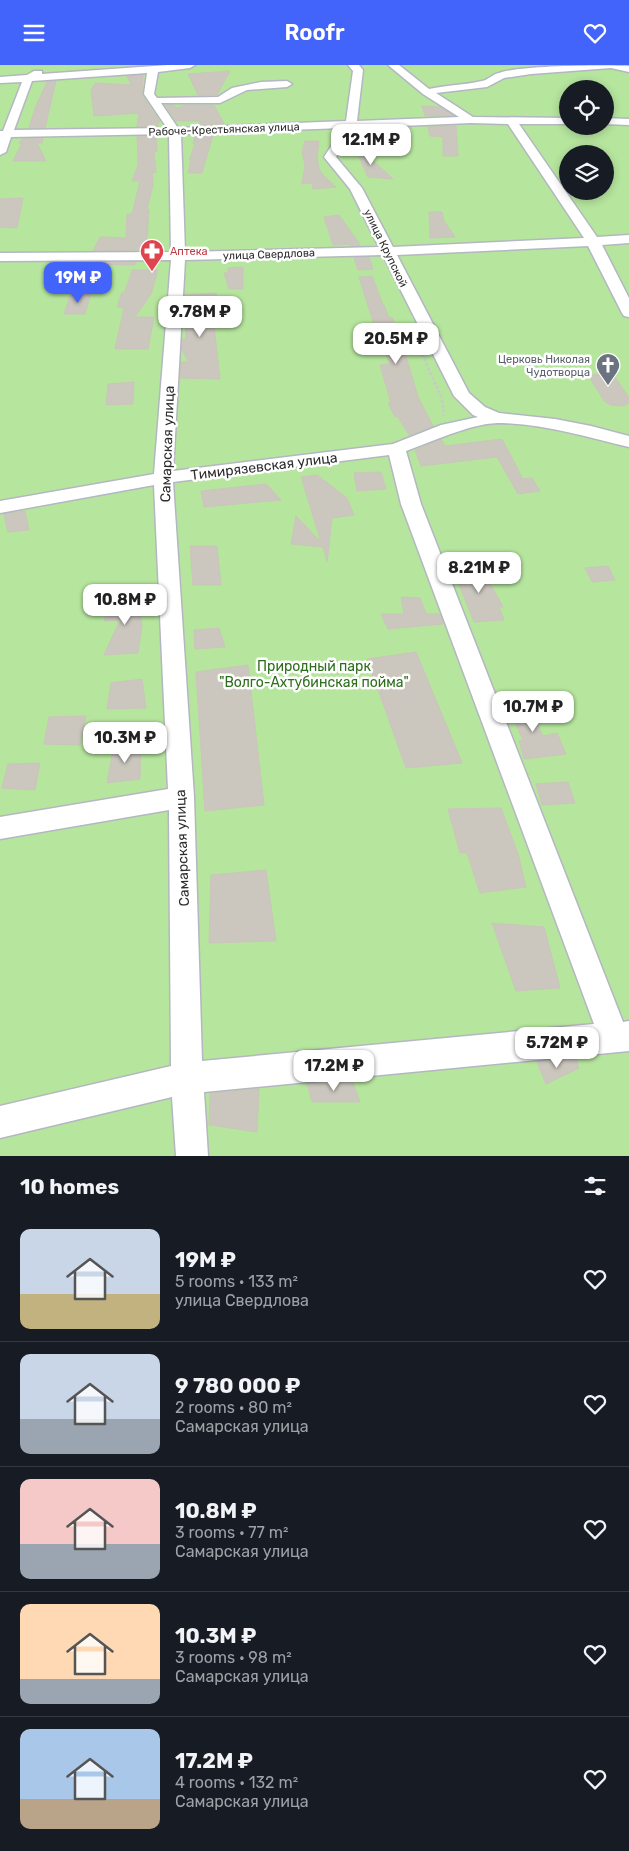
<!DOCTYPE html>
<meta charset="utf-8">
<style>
:root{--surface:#171b24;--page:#242831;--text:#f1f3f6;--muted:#9ea1a6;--line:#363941;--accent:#4264fb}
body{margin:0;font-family:Rubik,sans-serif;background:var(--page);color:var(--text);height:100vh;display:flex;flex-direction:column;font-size:19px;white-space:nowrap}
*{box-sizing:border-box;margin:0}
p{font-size:16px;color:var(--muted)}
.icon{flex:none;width:28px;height:28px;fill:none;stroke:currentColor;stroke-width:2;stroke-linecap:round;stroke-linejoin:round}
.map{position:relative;height:1091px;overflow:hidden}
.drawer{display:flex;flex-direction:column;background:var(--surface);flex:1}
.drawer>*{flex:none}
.buttons{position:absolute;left:559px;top:15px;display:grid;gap:10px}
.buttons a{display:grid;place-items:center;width:55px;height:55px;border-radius:50%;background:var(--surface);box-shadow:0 2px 8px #0003;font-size:25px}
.price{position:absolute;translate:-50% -42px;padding:0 11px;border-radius:10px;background:#fff;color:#222;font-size:16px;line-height:32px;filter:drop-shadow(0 1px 2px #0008)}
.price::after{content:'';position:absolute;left:50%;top:30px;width:15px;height:11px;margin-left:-8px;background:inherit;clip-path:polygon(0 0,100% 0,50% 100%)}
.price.current{background:var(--accent);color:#fff}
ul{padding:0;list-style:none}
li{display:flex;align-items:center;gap:15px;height:125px;padding:0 20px}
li+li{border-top:1px solid var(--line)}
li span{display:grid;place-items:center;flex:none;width:140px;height:100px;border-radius:10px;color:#555}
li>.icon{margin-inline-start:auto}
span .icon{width:60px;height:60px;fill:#fffc;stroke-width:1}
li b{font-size:21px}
h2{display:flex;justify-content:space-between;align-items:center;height:60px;padding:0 20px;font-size:21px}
header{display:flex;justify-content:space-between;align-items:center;height:65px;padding:0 20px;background:var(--accent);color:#fff;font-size:22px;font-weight:600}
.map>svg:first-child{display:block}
.green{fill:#b6e59e;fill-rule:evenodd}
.building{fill:#cbc7bf;stroke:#cbc5ba}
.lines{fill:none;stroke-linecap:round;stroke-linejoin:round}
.minor-casing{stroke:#b4b7c1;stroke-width:3}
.path{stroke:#c9c9c9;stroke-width:2.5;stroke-dasharray:3 2;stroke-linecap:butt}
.minor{fill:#fff;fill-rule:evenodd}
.labels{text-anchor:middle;stroke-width:5;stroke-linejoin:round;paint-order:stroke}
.far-street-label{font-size:11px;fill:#2e2e2e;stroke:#fff}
.far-health-label{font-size:11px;fill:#be3a42;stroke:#fff;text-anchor:start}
.far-worship-label{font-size:11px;fill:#5b616d;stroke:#fff;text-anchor:end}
.street-label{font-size:14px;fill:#2e2e2e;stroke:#fff}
.park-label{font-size:14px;fill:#2c6e1b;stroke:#fff}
</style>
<header><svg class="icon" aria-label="menu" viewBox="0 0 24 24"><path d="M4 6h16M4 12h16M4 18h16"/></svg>Roofr<svg class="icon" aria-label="heart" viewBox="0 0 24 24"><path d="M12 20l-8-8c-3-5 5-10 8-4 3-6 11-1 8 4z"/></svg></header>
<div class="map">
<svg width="629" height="1091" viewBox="0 0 629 1091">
<rect width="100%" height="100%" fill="#efe9e1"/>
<path class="green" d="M0,0H629V1091H0ZM568,24H605V61H568ZM568,89H605V126H568Z"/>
<path class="building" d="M230,6L217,30H198L188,9Z
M143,10L142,30L160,57H158V61L137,62L139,48L94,51L91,24L96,18L131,20L127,11Z
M56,16L45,63H29L35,43L47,17Z
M165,40H174L177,43L185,40H214L224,59L198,60L200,56H176Z
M422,41L440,42L453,50L425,51Z
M456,61L458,91H443V72L430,71L428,62Z
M195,70H213L202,108H188L191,96L189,95L195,79H193Z
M137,71H156L157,87L154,86L156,107L152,108L153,120L147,144L149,145L147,173L142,185L93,186L100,172L126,173L127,149H132L140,116H132L138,100Z
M43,73L42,78H37L46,96H13L22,78H19L22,74Z
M305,76H319L317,92L319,104L323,110L336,122L313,124L312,118L302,119L305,100L302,87Z
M352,76L393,114L368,112Z
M23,133L17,163L0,162V134Z
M429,147H442L444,156L455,172L430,173Z
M339,150L359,178L360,181H351L350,179L333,180L324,152Z
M369,192L373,204L358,205L354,193Z
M87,197H136L135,200L86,199Z
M243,202V224H229L224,208H228V203Z
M132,205H158L151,229L135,252H154L148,284H115L124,243L117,242L122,227H125Z
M372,211L383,240H384L389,253L392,252L401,274L418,332L433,361L409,370L398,352H395L388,338H391L380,300L390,299L375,263L359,212Z
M71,228H91L85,249H64Z
M216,228L219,252H213L220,314L180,313L181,297H189L182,285V274H186L185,230Z
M613,309L629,333V338L623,341L611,340L605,337L588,310Z
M134,317L133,339L106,340L108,319Z
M441,374L445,381L502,374L522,412L518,414L532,413L540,426L518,429L497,392L421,401L415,385Z
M381,407L386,424L357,426L354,408Z
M317,410L347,433L354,450L332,453L327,497L323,482L291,479L296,451L321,477L301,412Z
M266,419L281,435L204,442L201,426Z
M25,446L29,465L8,467L4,449Z
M190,481H217L221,520H193Z
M475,498L490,518L503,542H499L504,555L474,557L459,519L455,499Z
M608,501L615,515L592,517L585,503Z
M137,531L142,560L138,588L104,590L120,555L104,556L112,533Z
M401,532L420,533L426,549H440L443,559L388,564L381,549H404Z
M219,563L225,582L195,584L194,565Z
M416,587L462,698L406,703L367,594Z
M248,600L264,740L205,746L196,607Z
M142,614L146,643L107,644L111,618Z
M524,632L543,671L557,668L566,689L524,694L519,676L523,675L505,635Z
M86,651L80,680L44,679L49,652Z
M141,679L140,714L107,718L113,685Z
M40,698L35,725L2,723L8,699Z
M568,717L575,738L542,740L536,719Z
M501,743L518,789L526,822L480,828L467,788H460L448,744Z
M266,805L276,876L209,878L211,810Z
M492,858L544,862L560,923L516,926Z
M576,993L579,1003L546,1019L537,997Z
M352,1015L360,1037H312L307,1019Z
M259,1024L257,1067L209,1060L210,1028Z"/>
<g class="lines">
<g class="minor-casing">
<path id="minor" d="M168,0H195L190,3L158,7L154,29L157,33L218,32L232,23L261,17L287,16L292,19L287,22L247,25L220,38H161L178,63L346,56L353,6L348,0H359L363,5L357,56L459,52L423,29L388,0H399L429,24C447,20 465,20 482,16C488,15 493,9 499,8C521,0 606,0 629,1V7L611,3L531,9L504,13L487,22L436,28L473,52L568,53V59H519L597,172L629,170V178L602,180L629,233V252L624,251L622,248L588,181L397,190L469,328L485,342L499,348L555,354L591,361L629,371V382C587,372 541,358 497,358C470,359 431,377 406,386L421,439L623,957L629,956V986L204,1027L208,1091H176L172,1032L0,1073V1041L171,1001L169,745L0,774V752L168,724L154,420L0,448V436L154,409L171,195L0,196V188L171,187L169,69L11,72L6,87L0,90V66H3L22,17L0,18V12L27,10L34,6H42V9ZM147,8L144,29L167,63L14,65L32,16ZM471,58L508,59L584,173L393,182L362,123L336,92L354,63ZM343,63L324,92L350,124L379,182L185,187L181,69ZM383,190L454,331L473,350L478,352L441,360L393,379L173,406L185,195ZM389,390L401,439L594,959L202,996L194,732L173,417Z
M605,53L629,54V60L605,59Z"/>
</g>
<path class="path" d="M422,289L442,334L444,351"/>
<use href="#minor" class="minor"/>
</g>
<defs>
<g id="pharmacy-pin" transform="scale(1.25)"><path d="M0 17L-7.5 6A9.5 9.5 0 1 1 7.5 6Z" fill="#e0444e" stroke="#fff"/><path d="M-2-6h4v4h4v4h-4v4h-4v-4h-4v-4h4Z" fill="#fff"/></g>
<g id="church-pin" transform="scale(1.25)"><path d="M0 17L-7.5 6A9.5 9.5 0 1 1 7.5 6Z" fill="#6b7280" stroke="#fff"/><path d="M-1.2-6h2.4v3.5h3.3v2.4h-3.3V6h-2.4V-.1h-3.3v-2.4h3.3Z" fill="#fff"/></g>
</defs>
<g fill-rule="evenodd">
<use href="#pharmacy-pin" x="152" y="186"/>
<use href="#church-pin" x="608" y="300"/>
</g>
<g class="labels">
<g class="far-street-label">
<text transform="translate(224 64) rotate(-2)" y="4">Рабоче-Крестьянская улица</text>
<text transform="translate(386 183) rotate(64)" y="4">улица Крупской</text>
<text transform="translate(269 189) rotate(-2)" y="4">улица Свердлова</text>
</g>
<g class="far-health-label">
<text x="170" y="190">Аптека</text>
</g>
<g class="far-worship-label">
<text x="590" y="298">Церковь Николая<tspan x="590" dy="13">Чудотворца</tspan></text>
</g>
<g class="street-label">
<text transform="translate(167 379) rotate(-88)" y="5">Самарская улица</text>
<text transform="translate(264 401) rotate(-7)" y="5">Тимирязевская улица</text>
<text transform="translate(182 783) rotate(-92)" y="5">Самарская улица</text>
</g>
<g class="park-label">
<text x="314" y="606">Природный парк<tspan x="314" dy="16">"Волго-Ахтубинская пойма"</tspan></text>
</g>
</g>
</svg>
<div class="buttons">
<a><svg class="icon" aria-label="locate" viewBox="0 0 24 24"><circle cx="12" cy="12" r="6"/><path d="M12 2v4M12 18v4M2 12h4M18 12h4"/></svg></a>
<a><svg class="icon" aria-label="layers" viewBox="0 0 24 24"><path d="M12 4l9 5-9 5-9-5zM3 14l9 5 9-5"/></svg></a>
</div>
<b class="price" style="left:371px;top:101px">12.1M ₽</b>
<b class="price current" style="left:78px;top:239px">19M ₽</b>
<b class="price" style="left:200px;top:273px">9.78M ₽</b>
<b class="price" style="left:396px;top:300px">20.5M ₽</b>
<b class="price" style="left:479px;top:529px">8.21M ₽</b>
<b class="price" style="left:125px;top:561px">10.8M ₽</b>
<b class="price" style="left:533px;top:668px">10.7M ₽</b>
<b class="price" style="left:125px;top:699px">10.3M ₽</b>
<b class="price" style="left:557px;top:1004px">5.72M ₽</b>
<b class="price" style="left:334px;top:1027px">17.2M ₽</b>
</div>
<section class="drawer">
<h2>10 homes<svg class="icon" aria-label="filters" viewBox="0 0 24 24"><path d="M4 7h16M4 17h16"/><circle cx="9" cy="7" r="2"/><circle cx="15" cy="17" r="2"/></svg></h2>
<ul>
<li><span style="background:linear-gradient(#c9d6e8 65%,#c2b280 0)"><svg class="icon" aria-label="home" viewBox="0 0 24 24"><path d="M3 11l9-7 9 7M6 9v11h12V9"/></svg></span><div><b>19M ₽</b><p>5 rooms · 133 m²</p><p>улица Свердлова</p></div><svg class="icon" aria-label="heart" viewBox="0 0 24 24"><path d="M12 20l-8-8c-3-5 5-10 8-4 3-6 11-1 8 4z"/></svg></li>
<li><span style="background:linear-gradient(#c9d6e8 65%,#9aa5b1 0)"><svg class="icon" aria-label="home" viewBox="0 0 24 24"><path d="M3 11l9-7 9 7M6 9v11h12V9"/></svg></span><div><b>9 780 000 ₽</b><p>2 rooms · 80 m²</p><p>Самарская улица</p></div><svg class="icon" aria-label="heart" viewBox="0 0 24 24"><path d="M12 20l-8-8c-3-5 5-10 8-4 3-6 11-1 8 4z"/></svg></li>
<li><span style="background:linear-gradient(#f6c9c9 65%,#9aa5b1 0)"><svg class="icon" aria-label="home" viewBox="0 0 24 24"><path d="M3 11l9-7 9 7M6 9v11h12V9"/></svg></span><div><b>10.8M ₽</b><p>3 rooms · 77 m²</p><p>Самарская улица</p></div><svg class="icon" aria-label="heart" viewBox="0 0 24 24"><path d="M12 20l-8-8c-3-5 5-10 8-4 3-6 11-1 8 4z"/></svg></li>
<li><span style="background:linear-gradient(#ffd9b3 75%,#9aa5b1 0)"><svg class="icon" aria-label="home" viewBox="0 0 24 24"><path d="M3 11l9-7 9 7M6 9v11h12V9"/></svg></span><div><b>10.3M ₽</b><p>3 rooms · 98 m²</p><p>Самарская улица</p></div><svg class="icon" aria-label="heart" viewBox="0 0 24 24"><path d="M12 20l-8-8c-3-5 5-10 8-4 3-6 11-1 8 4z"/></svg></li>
<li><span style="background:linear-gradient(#a9c7e8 70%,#b9a48a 0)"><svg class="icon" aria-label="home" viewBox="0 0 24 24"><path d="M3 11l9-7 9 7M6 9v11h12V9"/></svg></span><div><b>17.2M ₽</b><p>4 rooms · 132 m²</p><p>Самарская улица</p></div><svg class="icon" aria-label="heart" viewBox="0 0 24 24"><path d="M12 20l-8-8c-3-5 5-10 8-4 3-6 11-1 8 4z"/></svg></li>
</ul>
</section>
